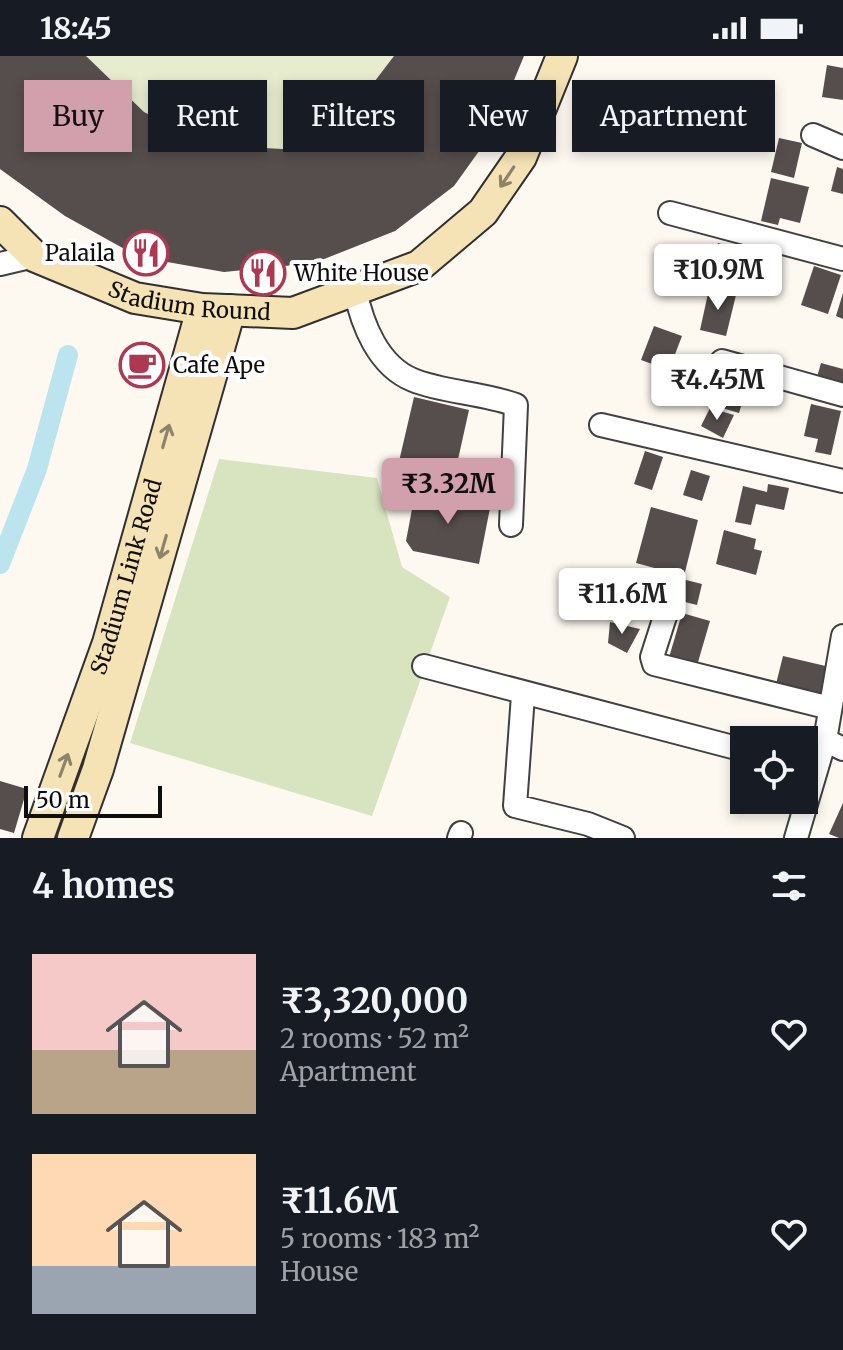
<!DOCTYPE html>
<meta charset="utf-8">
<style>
:root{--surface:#171b24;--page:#242831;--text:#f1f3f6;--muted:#9ea1a6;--accent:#d29fac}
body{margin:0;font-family:Merriweather,serif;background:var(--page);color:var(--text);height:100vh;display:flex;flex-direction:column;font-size:30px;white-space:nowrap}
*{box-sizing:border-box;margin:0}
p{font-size:26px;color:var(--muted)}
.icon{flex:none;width:44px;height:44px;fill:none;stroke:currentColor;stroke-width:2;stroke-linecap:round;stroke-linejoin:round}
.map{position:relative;height:782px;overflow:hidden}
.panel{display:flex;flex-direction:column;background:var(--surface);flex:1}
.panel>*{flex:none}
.top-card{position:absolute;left:24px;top:24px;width:796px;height:72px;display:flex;gap:16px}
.buttons{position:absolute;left:730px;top:670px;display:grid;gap:16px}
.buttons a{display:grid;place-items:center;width:88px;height:88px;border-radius:0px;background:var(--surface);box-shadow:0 4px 12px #0003;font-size:40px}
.scale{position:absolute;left:24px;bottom:20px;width:138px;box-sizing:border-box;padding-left:8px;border:4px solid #0e0e0e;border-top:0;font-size:22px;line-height:28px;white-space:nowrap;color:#0e0e0e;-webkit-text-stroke:6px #fff;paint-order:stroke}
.price{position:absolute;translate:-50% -68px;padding:0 18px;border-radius:8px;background:#fff;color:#222;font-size:26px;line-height:52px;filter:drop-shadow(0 2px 4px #0008)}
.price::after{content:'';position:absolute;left:50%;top:48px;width:24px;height:18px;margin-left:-12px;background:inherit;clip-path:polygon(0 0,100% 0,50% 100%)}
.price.current{background:var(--accent);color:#111}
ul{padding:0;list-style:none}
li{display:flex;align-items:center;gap:24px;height:200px;padding:0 32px}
li span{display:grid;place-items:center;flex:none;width:224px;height:160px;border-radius:0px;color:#555}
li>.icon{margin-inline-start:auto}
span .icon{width:96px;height:96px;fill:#fffc;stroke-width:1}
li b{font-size:34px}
h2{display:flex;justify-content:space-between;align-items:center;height:96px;padding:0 32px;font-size:34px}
.chip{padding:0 28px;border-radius:0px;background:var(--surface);box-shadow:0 4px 12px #0003;font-size:28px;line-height:72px}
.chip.current{background:var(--accent);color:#111}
.status{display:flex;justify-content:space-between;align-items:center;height:56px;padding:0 40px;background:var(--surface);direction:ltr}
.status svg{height:22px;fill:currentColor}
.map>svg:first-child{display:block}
.green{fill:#d8e4bf}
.pitch{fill:#e7eccf}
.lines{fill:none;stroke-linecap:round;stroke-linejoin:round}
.canal{stroke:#bce4ee;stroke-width:20}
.building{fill:#554e4c}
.street-casing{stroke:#414141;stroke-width:26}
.secondary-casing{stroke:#303030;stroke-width:34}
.street{stroke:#fff;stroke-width:22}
.secondary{stroke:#f5e3b5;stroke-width:30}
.oneway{stroke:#8d836a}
.labels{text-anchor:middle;stroke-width:8;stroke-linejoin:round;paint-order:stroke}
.poi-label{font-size:22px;fill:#0e0e0e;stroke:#fff;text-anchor:start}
.street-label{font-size:22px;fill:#0e0e0e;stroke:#fff}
</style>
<div class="status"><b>18:45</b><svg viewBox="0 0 49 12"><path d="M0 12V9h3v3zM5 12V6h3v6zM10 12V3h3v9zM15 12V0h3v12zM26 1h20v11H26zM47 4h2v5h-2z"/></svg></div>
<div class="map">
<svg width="843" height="782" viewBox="0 0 843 782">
<rect width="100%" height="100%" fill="#fdf9f1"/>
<path class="green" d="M219,403L377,422L402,511L450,541L372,760L130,687Z"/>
<path class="pitch" d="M0,0H524L492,77L454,130L395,175L314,207L224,216L139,201L65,160L0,113Z"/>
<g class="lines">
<path class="canal" d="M0,508L37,413L68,299"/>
</g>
<path class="building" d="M0,0H86L144,56L211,89L283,93L349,59L394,0H524L492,77L454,130L395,175L314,207L224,216L139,201L65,160L0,113Z
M827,9L843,12V44L822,41Z
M779,82L802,87L794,122L771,116Z
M837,111L843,113V138L831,135Z
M771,122L809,131L800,167L780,162L778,169L761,165Z
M718,187L737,193L727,226L707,220Z
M740,194L776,202L769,234L733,226Z
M814,210L841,219L828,258L801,249Z
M709,233L736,239L726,280L700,274Z
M843,237V263L836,260Z
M654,270L682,280L669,314L641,304Z
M821,307L843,313V336L815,328Z
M718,329L745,337L739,357L712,349Z
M414,341L469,354L453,426L397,414Z
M811,348L841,355L831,399L815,396L818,383L804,380Z
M710,352L734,359L723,382L701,370Z
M645,395L663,401L652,434L634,428Z
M691,414L710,420L702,445L683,439Z
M768,428L789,432L784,454L756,448L751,469L735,466L743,430L767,436Z
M416,432L491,447L479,508L413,495L406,485Z
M651,451L698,464L684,520L636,507Z
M724,474L756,483L754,493L762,495L756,519L716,508Z
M654,516L702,528L697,549L649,537Z
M682,557L710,565L696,613L668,605Z
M610,566L640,573L627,597L608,587Z
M783,600L834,612L828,640L776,628Z
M0,725L27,733L14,777L0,773Z
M843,747V782H839L829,778Z"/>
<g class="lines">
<g class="street-casing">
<path id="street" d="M813,79L843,92
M670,157L843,203
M0,208L34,200
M355,234C362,268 378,310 413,324C442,336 483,337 516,349L511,469
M722,305L843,339
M601,369L843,425
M669,548L652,601L654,608L830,652
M424,610L744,694
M523,639L515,750L588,768L623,782
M825,684L843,693
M459,782L461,777
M796,782L825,684L843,580"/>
</g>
<g class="secondary-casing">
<g id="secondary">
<path id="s1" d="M0,166L34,200L135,242L202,253L293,257L419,210L483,156L521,101L562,0"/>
<path id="s2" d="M38,782L108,587L202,253"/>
<path d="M73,782L98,713L230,254"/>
</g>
</g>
<use href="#street" class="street"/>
<use href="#secondary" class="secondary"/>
</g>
<defs><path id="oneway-shaft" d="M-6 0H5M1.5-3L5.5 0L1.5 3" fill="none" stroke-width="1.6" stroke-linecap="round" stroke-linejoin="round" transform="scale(2)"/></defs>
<g class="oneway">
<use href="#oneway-shaft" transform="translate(507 121) rotate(124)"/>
<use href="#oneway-shaft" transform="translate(166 380) rotate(-74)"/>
<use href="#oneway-shaft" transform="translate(163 491) rotate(106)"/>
<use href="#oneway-shaft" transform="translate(64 709) rotate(-70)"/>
</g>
<defs>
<g id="restaurant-ring" transform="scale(2.3)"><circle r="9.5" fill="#fff" stroke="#ad3851" stroke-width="1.5"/><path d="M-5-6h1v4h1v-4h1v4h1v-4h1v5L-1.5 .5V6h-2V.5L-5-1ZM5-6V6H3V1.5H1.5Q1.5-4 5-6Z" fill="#ad3851"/></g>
<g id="cafe-ring" transform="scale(2.3)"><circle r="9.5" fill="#fff" stroke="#ad3851" stroke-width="1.5"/><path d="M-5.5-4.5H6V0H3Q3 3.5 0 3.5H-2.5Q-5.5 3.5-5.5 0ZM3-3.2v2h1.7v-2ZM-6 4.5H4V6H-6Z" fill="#ad3851"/></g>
</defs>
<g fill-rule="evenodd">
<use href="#restaurant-ring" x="146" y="197"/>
<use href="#restaurant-ring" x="263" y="217"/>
<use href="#cafe-ring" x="142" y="309"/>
</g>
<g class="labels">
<g class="poi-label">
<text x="115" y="205" text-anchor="end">Palaila</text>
<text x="294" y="225">White House</text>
<text x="173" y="317">Cafe Ape</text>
</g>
<g class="street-label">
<text dy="8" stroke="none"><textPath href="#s1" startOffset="212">Stadium Round</textPath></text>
<text dy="8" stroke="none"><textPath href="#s2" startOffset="276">Stadium Link Road</textPath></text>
</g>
</g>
</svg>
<div class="buttons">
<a><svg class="icon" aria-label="locate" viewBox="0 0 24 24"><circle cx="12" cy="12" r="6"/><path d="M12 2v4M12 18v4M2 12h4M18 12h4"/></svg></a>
</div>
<div class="scale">50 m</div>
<b class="price" style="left:718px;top:256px">₹10.9M</b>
<b class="price" style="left:717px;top:366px">₹4.45M</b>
<b class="price current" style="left:448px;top:470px">₹3.32M</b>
<b class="price" style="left:622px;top:580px">₹11.6M</b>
<div class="top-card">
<a class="chip current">Buy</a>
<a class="chip">Rent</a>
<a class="chip">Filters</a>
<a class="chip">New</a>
<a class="chip">Apartment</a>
</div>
</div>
<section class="panel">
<h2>4 homes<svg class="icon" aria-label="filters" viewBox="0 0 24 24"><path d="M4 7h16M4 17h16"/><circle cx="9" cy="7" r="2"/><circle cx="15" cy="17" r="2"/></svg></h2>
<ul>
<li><span style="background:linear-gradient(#f6c9c9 60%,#b9a48a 0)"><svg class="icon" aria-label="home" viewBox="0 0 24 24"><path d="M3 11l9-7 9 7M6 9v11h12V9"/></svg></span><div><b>₹3,320,000</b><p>2 rooms · 52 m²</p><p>Apartment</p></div><svg class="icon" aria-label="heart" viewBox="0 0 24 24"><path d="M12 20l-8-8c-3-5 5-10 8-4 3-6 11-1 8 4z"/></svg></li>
<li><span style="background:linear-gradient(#ffd9b3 70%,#9aa5b1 0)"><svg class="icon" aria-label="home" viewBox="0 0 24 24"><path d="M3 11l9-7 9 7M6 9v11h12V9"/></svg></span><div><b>₹11.6M</b><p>5 rooms · 183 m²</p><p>House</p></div><svg class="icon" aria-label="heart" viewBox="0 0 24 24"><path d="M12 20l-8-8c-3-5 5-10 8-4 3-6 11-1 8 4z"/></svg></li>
</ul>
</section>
